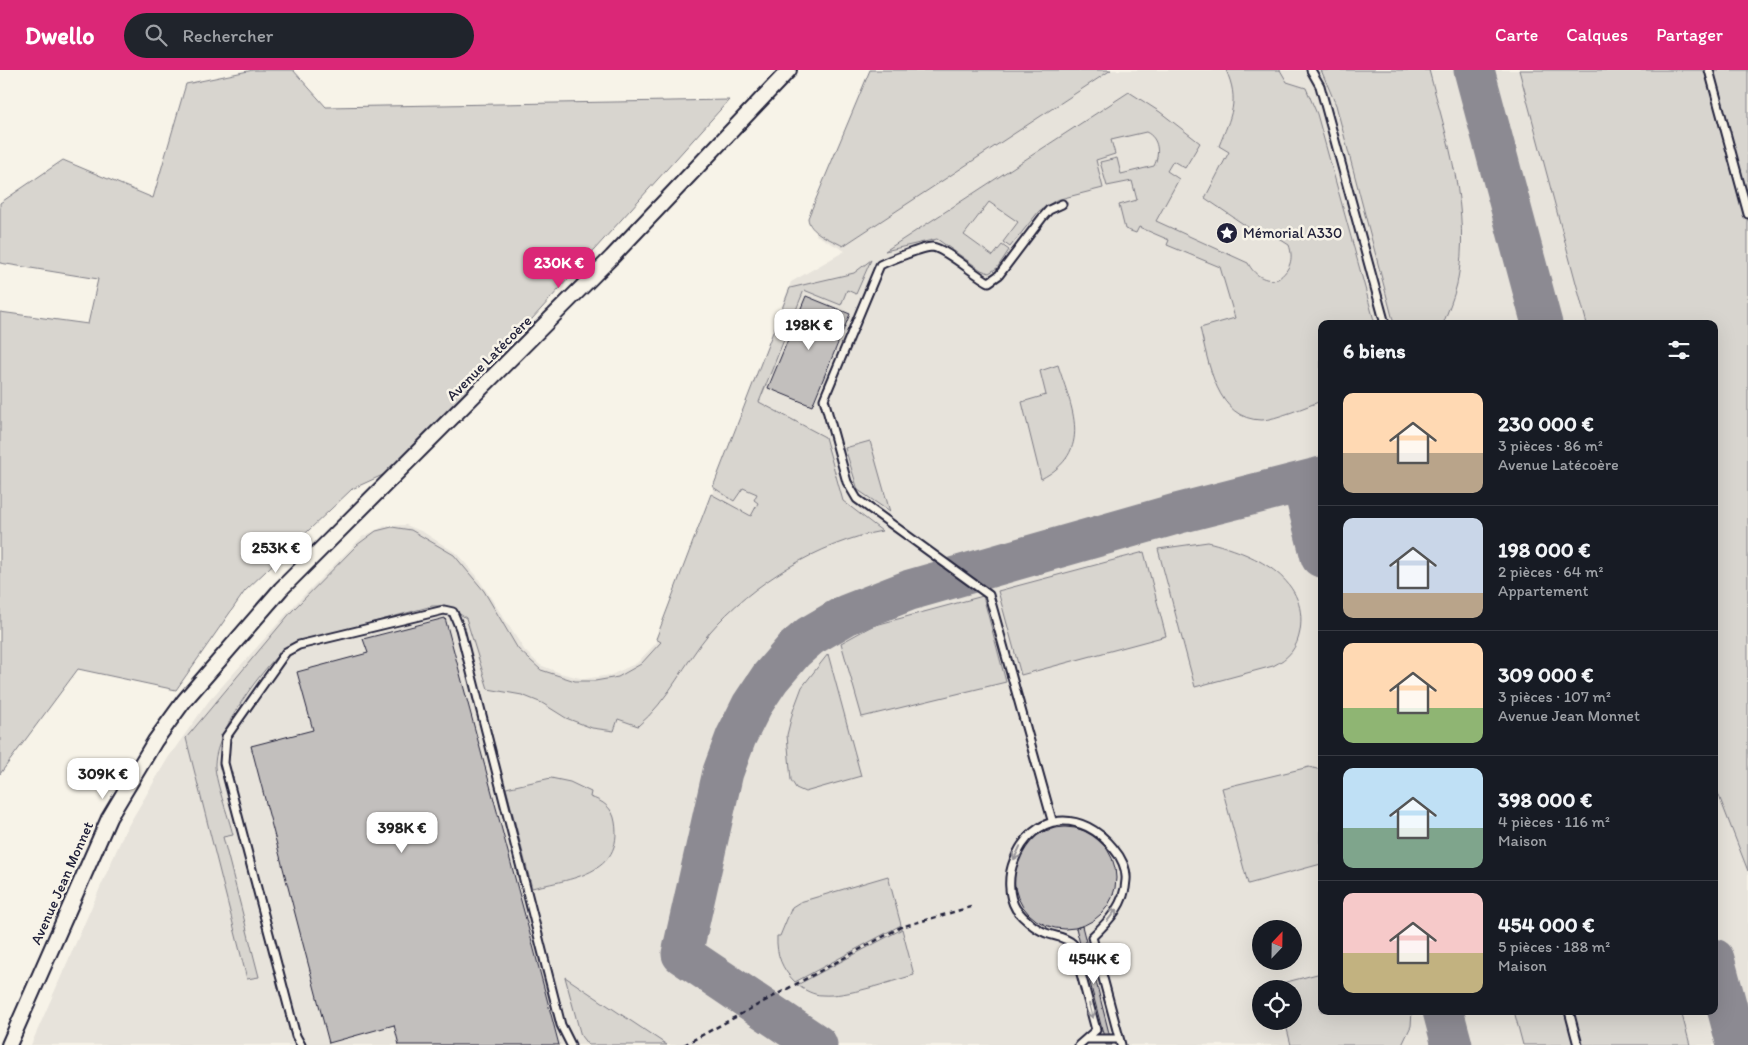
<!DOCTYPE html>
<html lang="fr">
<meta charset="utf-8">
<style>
:root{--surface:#171b24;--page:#20242c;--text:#f1f3f6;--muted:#9ea1a6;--line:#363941;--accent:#db2777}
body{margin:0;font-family:Itim,sans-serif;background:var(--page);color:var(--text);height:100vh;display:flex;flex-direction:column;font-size:19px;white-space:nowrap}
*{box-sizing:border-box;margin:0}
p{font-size:16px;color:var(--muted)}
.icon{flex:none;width:28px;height:28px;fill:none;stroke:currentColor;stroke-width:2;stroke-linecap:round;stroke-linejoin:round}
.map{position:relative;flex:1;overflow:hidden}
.panel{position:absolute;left:1318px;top:250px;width:400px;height:695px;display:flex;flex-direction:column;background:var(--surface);border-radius:10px;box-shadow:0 5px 20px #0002}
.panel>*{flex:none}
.needle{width:32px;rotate:22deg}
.fabs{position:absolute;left:1252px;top:850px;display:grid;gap:10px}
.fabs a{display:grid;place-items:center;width:50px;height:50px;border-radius:50%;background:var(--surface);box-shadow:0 5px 20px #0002;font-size:25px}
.price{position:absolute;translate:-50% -42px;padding:0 11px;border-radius:10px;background:#fff;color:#222;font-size:16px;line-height:32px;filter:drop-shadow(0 1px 2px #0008)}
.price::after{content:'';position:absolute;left:50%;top:30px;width:15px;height:11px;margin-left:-8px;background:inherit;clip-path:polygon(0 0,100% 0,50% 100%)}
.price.on{background:var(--accent);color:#fff}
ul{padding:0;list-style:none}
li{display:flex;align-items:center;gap:15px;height:125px;padding:0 25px}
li+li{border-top:1px solid var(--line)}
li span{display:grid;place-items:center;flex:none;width:140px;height:100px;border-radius:10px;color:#555}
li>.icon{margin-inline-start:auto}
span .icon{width:60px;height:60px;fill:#fffc;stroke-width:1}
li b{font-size:21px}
h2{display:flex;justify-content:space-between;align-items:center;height:60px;padding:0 25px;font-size:21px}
header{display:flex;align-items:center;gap:30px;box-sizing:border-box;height:70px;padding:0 25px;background:var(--accent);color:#fff}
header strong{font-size:24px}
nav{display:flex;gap:28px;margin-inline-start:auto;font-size:18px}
.search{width:350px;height:45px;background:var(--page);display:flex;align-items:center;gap:12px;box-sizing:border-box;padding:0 18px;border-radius:28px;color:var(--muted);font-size:19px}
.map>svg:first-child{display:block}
.built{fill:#e7e3db;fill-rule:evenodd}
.green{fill:#d8d5cf;stroke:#7d7c85}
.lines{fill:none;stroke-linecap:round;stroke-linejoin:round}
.taxiway{stroke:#8c8a92;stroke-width:41}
.building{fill:#c2bfbd;stroke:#22223b}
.lane-casing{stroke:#22223b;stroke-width:11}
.street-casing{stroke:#22223b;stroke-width:18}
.path{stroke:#22223b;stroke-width:2.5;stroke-dasharray:5 4;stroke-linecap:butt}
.lane{stroke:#f7f3e8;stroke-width:7}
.street{stroke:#f7f3e8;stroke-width:14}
.oneway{stroke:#97959a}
.labels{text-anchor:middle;stroke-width:5;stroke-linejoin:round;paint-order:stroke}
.poi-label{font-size:15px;fill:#22223b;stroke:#f7f3e8;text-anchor:start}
.street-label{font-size:15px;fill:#22223b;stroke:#f7f3e8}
</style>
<header>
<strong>Dwello</strong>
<div class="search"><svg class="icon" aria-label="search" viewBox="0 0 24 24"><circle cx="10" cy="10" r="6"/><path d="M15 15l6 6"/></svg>Rechercher</div>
<nav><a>Carte</a><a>Calques</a><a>Partager</a></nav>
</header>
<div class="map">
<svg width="1748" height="975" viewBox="0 0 1748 975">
<rect width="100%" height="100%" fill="#f7f3e8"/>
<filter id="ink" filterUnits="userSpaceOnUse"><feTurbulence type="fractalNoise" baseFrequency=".02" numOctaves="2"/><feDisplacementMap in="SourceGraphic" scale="10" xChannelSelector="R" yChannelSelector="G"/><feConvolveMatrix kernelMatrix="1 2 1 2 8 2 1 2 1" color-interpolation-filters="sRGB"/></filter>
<g filter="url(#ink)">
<path class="built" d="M891,0H1748V975H31L125,761L168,688L208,632L299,530L362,467L385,456L406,455L423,462L456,483L476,505L525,581L540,595L560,603L584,609L611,605L637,593L657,572L791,212L845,181L816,165ZM1321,254H1714V941H1321ZM1261,859H1294V891H1261ZM1261,919H1294V951H1261Z"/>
<path class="green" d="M253,0H293L326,37L729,30L398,398L352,419L245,521L176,620L78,599L0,704V242L88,254L98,209L0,193V133L63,90L153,128L186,14Z
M870,0H1111L843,176C831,169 809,163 808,148Z
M1226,0H1280L1287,12L1306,18L1317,44L1375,254H1321V331C1308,336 1274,350 1262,350C1216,350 1209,293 1200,258L1235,248L1220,197L1167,175L1169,170L1139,157L1136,163L1125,159L1119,135L1137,130L1132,111L1107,116L1100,92L1117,88L1121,104L1154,96C1160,84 1159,68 1146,62L1111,70L1115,84L1096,90L1103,118L1056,130L1039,141L1010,177L1003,172L1018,152L989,132L964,165L993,186L1002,175L1009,180L997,198L989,203L981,200L937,169L885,181L1129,22L1160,42L1200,73L1185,98L1173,91L1167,101L1179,109L1156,151L1248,193C1254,205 1265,212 1278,209C1290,200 1294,189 1289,175L1273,165L1261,166L1205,128L1229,82L1219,76C1231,46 1240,31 1226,0Z
M1321,0H1429C1447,70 1472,141 1457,214C1454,227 1448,241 1443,254H1394L1336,35Z
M1519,0H1748V801L1714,713V254H1587Z
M871,190L856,224L847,220L841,235L804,220L759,332L825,367L843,431L882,461C820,472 751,514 710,562C685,592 668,631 638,656L618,649L614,661L592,658L566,648L542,633L522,625L488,619L466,548L447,536H432L287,576C262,599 217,659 215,693C214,709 229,747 233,765L223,767L259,907L247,909L186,668L292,541L357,475L376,461L392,457L411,460L454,485L484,521L518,579L541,600L575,611H595L618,607L641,594L661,572L656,569L711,424L751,446L758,433L754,430L757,424L743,418L734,431L713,417L790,218L854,203Z
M1058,295C1072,339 1094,381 1041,409L1022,332L1046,325L1040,301Z
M870,371L890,442L858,420L845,378Z
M1208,472C1251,483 1309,506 1300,561C1297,578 1289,588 1273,596L1195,617L1158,479Z
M1144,482L1166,566L1021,605L998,521Z
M983,526L1006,612L862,647L841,573L872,556Z
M828,584L861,706L805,722L796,718L791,710L787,665L793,641L802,617Z
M1309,697L1321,700V794L1248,814L1222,718Z
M551,708L570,712L591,722L590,727C603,731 613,738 615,752C624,805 569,809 532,818L506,718Z
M888,806L901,855L795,912C782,899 776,885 777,866H780L792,837L800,832Z
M902,859L914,905C889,912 847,927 822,925C813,925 805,920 797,915Z
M1321,903V941H1412L1411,956L1402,975H1291L1285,951H1294V919H1276L1275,915Z
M565,907L667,975H588L581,966Z
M1514,941H1681L1690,975H1523Z"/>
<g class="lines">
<path class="taxiway" d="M1474,0L1542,254
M1302,412L1321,487
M1714,889L1737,975
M1443,941L1452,975
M817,975L682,884L723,702L736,667L752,635L770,608L794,580L810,566L846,545L910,520L1176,444L1321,407"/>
</g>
<path class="building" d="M806,226L850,244L812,336L768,318Z
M445,548L530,864L559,975H399L394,955L329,973L251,676L313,660L297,602L368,583L363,569Z
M1014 808a51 51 0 1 1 102 0a51 51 0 1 1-102 0Z
M1082,856L1112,975H1106L1076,858Z"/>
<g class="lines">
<g class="lane-casing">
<path id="lane" d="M1311,0L1320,16L1385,254
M1709,0L1748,144
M1052,750L989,525L857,429L847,412L824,329L880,195C890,190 923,177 932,177C945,178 976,206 989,212L999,205L1042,148L1049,140L1062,134
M1569,941L1578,975
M1086,969H1119
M301,975L296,966L224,693L226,667L286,582L299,575L444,540L453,542L460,559L561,955L571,975
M1079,975L1096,960L1073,874C1064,866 1056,867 1046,863C1035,859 1023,848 1016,839C1008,826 1008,805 1014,791C1033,741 1082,739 1114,779C1121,787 1127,799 1126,810C1125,834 1109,851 1092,867L1121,975"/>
</g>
<g class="street-casing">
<path id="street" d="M9,975L109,748L155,671L184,631L281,519L612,187L789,0"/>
</g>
<path class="path" d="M684,975L901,857L971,837"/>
<use href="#lane" class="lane"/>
<use href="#street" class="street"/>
</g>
<defs><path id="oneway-shaft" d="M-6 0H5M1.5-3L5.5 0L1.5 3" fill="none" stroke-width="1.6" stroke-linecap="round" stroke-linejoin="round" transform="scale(1.25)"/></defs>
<g class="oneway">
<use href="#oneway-shaft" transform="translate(1017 783) rotate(115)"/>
<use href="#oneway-shaft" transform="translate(1112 845) rotate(-52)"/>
<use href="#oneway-shaft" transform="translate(1091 941) rotate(76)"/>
</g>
</g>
<defs>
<g id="sight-disc" transform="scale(1.125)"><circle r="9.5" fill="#22223b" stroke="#f7f3e8"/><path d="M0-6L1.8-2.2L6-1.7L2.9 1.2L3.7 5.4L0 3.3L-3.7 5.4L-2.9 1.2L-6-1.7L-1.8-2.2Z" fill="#fff"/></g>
</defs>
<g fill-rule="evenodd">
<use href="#sight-disc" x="1227" y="163"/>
</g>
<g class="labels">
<g class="poi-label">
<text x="1243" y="168">Mémorial A330</text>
</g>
<g class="street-label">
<text transform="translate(489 288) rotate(-45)" y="5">Avenue Latécoère</text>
<text transform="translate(62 813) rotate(-66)" y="5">Avenue Jean Monnet</text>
</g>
</g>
</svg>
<div class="fabs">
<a><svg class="needle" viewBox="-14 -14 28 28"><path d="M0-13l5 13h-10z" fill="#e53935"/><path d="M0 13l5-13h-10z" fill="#9ea1a6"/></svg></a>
<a><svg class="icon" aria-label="locate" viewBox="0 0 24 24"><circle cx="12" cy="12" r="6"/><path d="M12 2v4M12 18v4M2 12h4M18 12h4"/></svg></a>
</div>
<b class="price on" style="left:559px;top:219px">230K €</b>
<b class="price" style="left:809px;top:281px">198K €</b>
<b class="price" style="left:276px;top:504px">253K €</b>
<b class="price" style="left:103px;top:730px">309K €</b>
<b class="price" style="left:402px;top:784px">398K €</b>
<b class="price" style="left:1094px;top:915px">454K €</b>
<section class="panel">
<h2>6 biens<svg class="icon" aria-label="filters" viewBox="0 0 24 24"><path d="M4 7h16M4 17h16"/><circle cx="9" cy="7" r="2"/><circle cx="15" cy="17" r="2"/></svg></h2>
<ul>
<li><span style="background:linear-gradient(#ffd9b3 60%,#b9a48a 0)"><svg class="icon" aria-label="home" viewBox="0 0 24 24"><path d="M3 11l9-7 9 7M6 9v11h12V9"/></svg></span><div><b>230 000 €</b><p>3 pièces · 86 m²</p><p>Avenue Latécoère</p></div></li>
<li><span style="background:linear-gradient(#c9d6e8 75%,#b9a48a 0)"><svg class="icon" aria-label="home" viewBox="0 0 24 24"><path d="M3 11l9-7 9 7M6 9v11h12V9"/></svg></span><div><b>198 000 €</b><p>2 pièces · 64 m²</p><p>Appartement</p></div></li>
<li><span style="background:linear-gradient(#ffd9b3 65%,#8fb573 0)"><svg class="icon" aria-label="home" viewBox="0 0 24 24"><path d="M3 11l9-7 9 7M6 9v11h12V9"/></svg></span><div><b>309 000 €</b><p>3 pièces · 107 m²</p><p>Avenue Jean Monnet</p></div></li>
<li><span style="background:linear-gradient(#bfe0f5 60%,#7fa58c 0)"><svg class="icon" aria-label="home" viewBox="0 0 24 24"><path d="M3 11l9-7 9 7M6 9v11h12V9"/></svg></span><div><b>398 000 €</b><p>4 pièces · 116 m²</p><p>Maison</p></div></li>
<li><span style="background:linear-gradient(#f6c9c9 60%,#c2b280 0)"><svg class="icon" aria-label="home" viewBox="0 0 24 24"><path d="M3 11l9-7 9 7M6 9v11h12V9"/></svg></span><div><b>454 000 €</b><p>5 pièces · 188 m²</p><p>Maison</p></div></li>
</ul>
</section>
</div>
